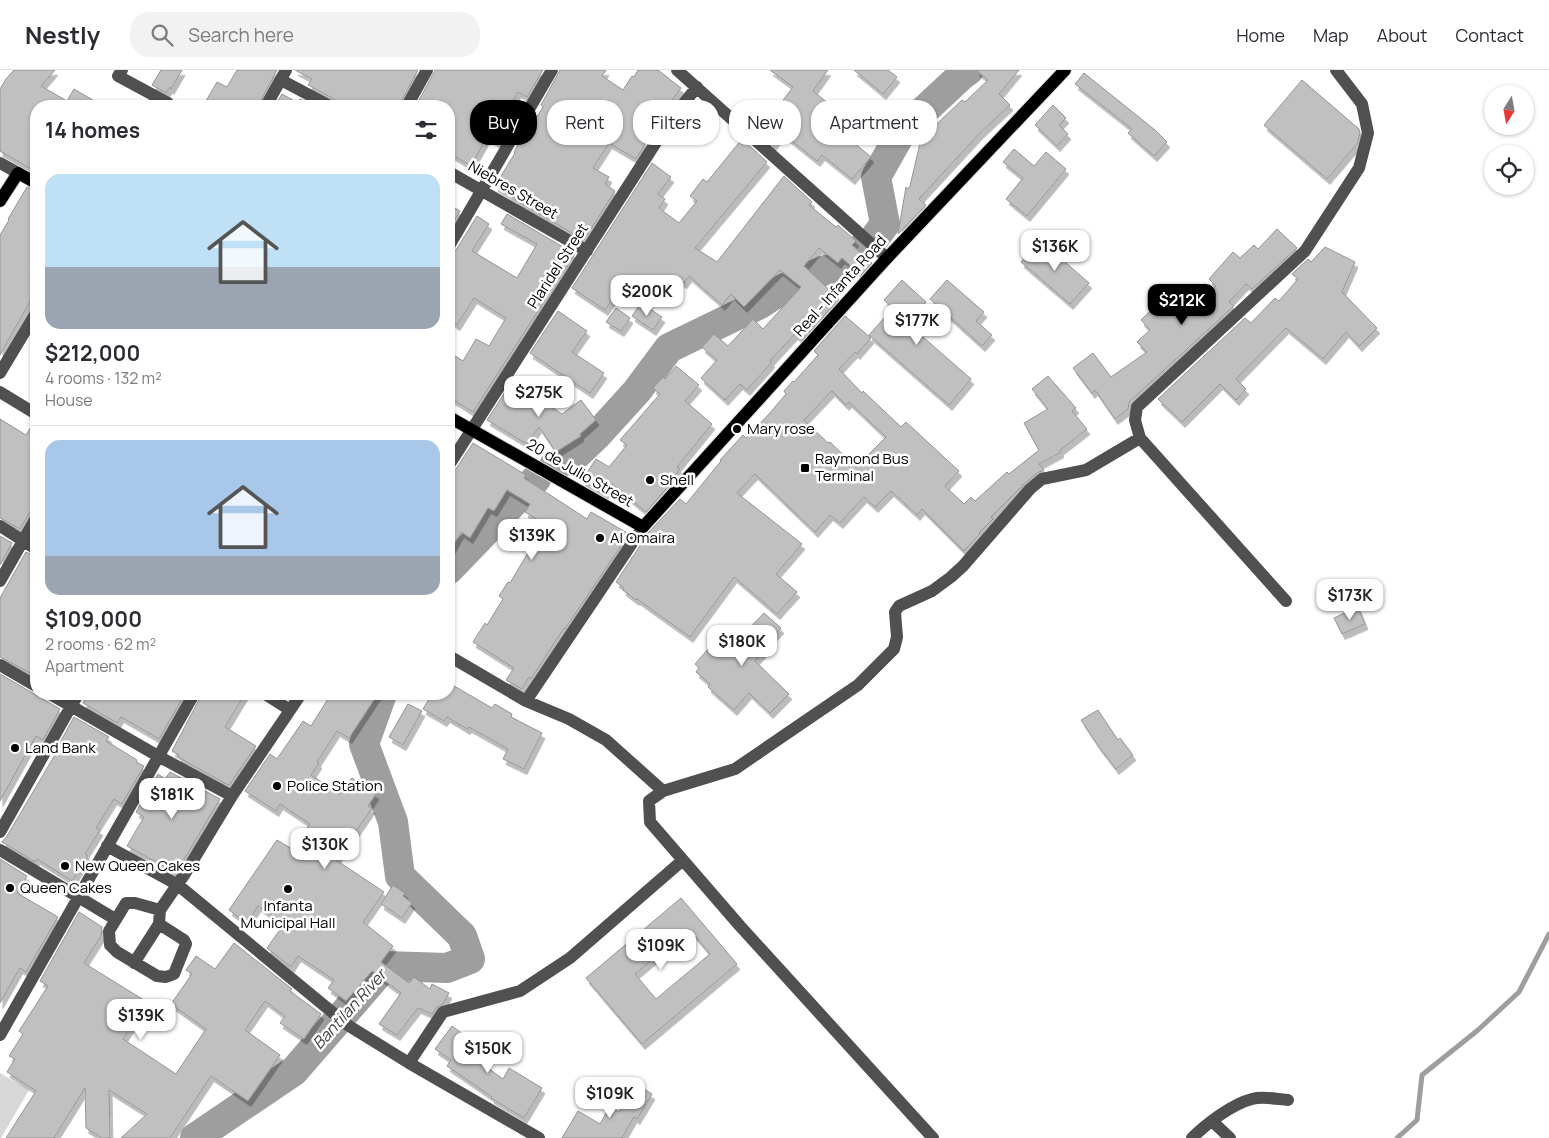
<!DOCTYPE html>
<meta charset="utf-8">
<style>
:root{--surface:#fff;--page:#f2f2f3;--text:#2b2b33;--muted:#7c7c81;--line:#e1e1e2;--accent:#000}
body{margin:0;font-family:Manrope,sans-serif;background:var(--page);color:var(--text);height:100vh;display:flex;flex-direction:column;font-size:19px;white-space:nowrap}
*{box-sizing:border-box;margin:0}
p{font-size:16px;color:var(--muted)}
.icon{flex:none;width:28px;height:28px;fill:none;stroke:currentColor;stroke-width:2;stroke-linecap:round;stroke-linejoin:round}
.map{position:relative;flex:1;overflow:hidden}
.sheet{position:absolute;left:30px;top:30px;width:425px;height:600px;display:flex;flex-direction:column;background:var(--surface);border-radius:20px;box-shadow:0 1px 4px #0004}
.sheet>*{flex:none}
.top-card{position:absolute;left:470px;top:30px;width:475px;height:45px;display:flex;gap:10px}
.needle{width:32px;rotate:191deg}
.controls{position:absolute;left:1484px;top:15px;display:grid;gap:10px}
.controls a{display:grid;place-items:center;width:50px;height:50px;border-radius:50%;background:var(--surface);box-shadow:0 1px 4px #0004;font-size:25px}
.price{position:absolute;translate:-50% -42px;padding:0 11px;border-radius:10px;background:#fff;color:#222;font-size:16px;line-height:32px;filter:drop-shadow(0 1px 2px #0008)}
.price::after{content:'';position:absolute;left:50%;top:30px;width:15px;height:11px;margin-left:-8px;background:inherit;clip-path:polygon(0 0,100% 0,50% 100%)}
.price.selected{background:var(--accent);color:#fff}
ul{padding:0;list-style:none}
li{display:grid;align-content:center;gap:10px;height:265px;padding:0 15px}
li+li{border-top:1px solid var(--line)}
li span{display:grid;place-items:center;height:155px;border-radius:15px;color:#555}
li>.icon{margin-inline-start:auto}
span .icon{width:90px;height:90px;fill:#fffc;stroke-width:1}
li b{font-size:21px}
h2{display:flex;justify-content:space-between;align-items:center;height:60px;padding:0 15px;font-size:21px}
.pill{padding:0 18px;border-radius:20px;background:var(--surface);box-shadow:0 1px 4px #0004;font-size:18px;line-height:45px}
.pill.selected{background:var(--accent);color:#fff}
header{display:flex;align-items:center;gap:30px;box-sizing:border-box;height:70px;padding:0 25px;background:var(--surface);border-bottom:1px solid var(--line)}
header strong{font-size:24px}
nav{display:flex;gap:28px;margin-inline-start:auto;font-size:18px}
.search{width:350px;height:45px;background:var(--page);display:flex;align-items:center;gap:12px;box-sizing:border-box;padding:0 18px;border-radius:20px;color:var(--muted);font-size:19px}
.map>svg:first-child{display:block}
.green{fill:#d7d7d7}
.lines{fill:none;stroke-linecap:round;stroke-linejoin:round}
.stream{stroke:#9e9e9e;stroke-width:5}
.river{stroke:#9e9e9e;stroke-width:30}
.building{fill:#c0c0c0;stroke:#949494;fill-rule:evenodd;filter:url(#shadow)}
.major-casing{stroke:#dbdbdb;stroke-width:14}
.minor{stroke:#505050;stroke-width:12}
.major{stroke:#000;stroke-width:12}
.poi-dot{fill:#000;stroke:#fff;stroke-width:2}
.labels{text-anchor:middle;stroke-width:5;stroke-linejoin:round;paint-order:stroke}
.street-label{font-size:15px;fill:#000;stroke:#fff}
.poi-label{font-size:15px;fill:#000;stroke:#fff;text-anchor:start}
.water-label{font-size:16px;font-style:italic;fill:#3f3f3f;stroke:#fff}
</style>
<header>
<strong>Nestly</strong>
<div class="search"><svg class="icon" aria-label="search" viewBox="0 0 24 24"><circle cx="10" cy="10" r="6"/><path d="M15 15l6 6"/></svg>Search here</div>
<nav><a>Home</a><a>Map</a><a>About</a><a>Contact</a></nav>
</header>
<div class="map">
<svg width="1549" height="1068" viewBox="0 0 1549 1068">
<defs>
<filter id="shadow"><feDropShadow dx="3" dy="5.5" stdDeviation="0" flood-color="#0004"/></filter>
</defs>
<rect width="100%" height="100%" fill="#fff"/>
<path class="green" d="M0,1003L29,1020L1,1068H0Z"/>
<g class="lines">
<path class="stream" d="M1397,1068L1417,1050L1422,1005L1478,960L1519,922L1549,864"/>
<path class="river" d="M876,166L885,154L876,107L902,61L962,5L969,0
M554,396L574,387L597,365L637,321L669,278L760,234L783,219L825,200L839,198L861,179
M449,499L536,409
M195,1068L294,1001L385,896L447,898L470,889L462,866L400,806L393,752L364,674L382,624"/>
</g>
<path class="building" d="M14,0H55L41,16L67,31L74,19L103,36H36V104V102L0,81V19L6,9Z
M161,0H182L171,19L170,17L166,23L152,15Z
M237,0H277L258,36H203L217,12L227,17Z
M295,0H418L399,36H338L334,29L308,15L312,9Z
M435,0H543L527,27L518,22L502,50L510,55L500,74L487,67L471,96L449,83V36H416Z
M560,0H606L602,6L623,20L632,6L634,7L638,0H658L681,18L667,37L669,38L660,51L653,46L639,69L646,73L636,89L609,73L593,98L609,107L605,114L615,121L584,170L515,130L516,129L495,116L515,83L514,82L524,63L526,64L543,37L541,35Z
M770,0H828L813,21L838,41L829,52L871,87L852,109L822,85L817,91L782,63L773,75L759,62L793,17Z
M854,0H888L897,7L883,24Z
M976,0H1019L999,24L1010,35L980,63L919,129L926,135L898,164L906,117L908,119L910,116L921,69L962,30L965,32L988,10Z
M1084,3L1155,60L1167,72L1154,86L1128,63L1132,59L1075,14Z
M1302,10L1359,59L1360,63L1357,74L1327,109L1264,55Z
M282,24L298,33L300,29L313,36H275Z
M1053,35L1066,48L1059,55L1068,64L1057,76L1035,55Z
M742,69L767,92L695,178L717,192L784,106L812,132L809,135L836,157L838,155L856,171L852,175L872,193L861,205L842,188L838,193L819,178L804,196L839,229L802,270L795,264L770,291L772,292L747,320L740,314L725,330L701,308L717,290L702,277L714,264L728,276L753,249L763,259L801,217L780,200L744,237L731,224L722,235L689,206L684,213L680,211L672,222L661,215L653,227L627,209L605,240L572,218L652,93L671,107L658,124L665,129L659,138L679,153L697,131L690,126L703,109L707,112Z
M1014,79L1034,96L1046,82L1066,99L1027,146L1006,129L1023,108L1003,92Z
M27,117L36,121V221L0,285V165L9,150L8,149Z
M449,135L460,141L449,160Z
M507,144L575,184L559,209L557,208L544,232L473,342L449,327V282L463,291L476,269L489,276L506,248L474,228L457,255L449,250V184L456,180L477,146L489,154L472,181L517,208L537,174L501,154Z
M1277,159L1297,178L1252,219L1246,214L1229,232L1234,236L1129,332L1128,339L1115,349L1095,320L1092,323L1073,298L1093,283L1111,307L1147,282L1137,272L1150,260L1141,250L1165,227L1185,248L1216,216L1209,209L1233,182L1240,188L1254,175L1258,179Z
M1040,170L1089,213L1070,234L1021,192Z
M1325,177L1355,192L1342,222L1377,258L1359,276L1346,262L1323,289L1286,258L1236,309L1246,319L1236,330L1220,314L1182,352L1158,329L1245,248L1251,253L1275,228L1279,231L1298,209L1292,204L1308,189L1311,192Z
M902,210L926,232L907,253L971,309L949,335L869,265L893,238L884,230Z
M947,210L984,242L976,251L992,265L982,276L930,229Z
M641,233L662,247L653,260L632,246Z
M616,238L630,248L621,261L606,252Z
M558,241L587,261L572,282L604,303L590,323L530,283Z
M845,246L871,268L857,284L855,282L839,299L862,323L863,321L901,357L906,352L959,401L945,416L964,434L971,427L975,431L1007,402L1009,404L1039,380L1024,353L1048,339L1032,319L1048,306L1076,338L1072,341L1087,359L1060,380L1061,382L1039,394L1044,400L1037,403L1024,414L991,447L993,449L979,463L980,464L964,481L922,439L917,445L891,421L875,437L864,427L840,453L830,445L815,462L755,404L737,423L802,474L776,504L797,522L777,544L734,507L690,567L637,529L636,530L623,520L624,518L616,512L649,462L680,429L686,434L721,391L720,390L743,365L746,368L769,344L786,324L784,321L793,311L794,312L818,285L814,281ZM832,321L846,335L849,332L886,367L856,397L830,372L828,373L804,350Z
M676,296L699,315L685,331L712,354L677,397L680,399L665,417L667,418L646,442L612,414L604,425L582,410L596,389L609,397L627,375L620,370L660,324L653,318L663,307L665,309Z
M513,310L562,344L581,330L596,350L580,364L581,366L556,382L539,357L527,374L487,350Z
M0,349L26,365L34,352H36V432L20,459L0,448Z
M473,373L526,405L524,408L587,449L591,442L629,464L565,559L564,558L531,609L529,607L522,619L506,610L514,598L473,572L485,553L487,555L503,529L499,526L508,512L510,513L545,454L525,442L530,434L507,420L494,441L488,438L470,468L461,462L449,483V403L456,399Z
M0,466L12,473L0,495Z
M26,482L36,487V602L34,605L0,587V528Z
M1358,537L1365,554L1342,564L1334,548Z
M764,543L781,558L766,574L768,576L755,591L789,624L770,643L749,623L734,640L708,617L710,614L696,602L699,598L695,594L723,562L735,573Z
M0,604L60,639L43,670L36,666L0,731Z
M449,613L492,638L495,634L512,644L511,647L542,663L524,699L503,689L508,679L469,657L467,659L447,647L444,651L423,639L432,624H449Z
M88,624H185L159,669L121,647L117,653L83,633Z
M202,624H245L225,657L256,676L230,714L228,715L178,687L179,685L172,681Z
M331,624H378L349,668L337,661L317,692L319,693L311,705L340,724L352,708L376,724L368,736L372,738L336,790L384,822L363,852L393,876L381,892L409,913L414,907L430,919L432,914L449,923L443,934L437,937L432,944L418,938L397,965L379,954L401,923L372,901L346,931L328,918L334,910L298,886L291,897L267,878L284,854L258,836L247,853L229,840L277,770L292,779L310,754L280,734L276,741L245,721L270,684L277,689L303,651L311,656Z
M408,634L422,641L403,675L389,667Z
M1098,640L1118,670L1120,668L1133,685L1116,699L1099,677L1081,650Z
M74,647L109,667L106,671L137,690L136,692L144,696L122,734L114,729L96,758L100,760L85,784L88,786L72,811L37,789L35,792L2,772L7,766L59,678H57Z
M170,702L220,729L176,803L127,776L144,747L136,742L158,704L165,709Z
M0,789L27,806L17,823L58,847L26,902L20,898L0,933Z
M393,815L405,823L403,826L412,833L402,848L381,834Z
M681,828L737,894L642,974L586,908ZM689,859L710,884L656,929L635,904Z
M79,842L102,857L101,866L84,893L147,932L123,969L176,1004L206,959L171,934L192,904L186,900L196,886L215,899L234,873L292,919L290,921L321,944L304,969L280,953L285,946L265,931L245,960L280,985L248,1031L211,1006L170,1068H121L147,1044L109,1020L110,1068H102L86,1058L85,1018L54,1068H6L36,1021L7,1002L15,989L9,986L23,964L19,961L48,916L40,911Z
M452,956L489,983L481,993L503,1009L509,998L542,1018L524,1048L491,1028L492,1027L447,996L451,990L435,979Z
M636,1014L652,1024L637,1049L634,1047L622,1068H562L578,1041L600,1054L610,1036L619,1042Z"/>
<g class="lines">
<g class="major-casing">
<path id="major" d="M0,131L18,103L36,113
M449,347L643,457L887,188L1065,0"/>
</g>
<path class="minor" d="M122,0L118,6L168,33
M677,0L887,188
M281,10L330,36
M266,36L286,0
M407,36L427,0
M0,93L18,103
M449,102L587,181
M449,176L552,0
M0,303L36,243
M0,322L36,344
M449,395L671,49L697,17
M0,456L36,479
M0,511L36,448
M1286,531L1140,368L1135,350L1137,337L1305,181L1359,98L1368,63L1362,34L1336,0
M449,586L526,631L569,649L606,670L663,721
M0,595L36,616
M50,624L158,686L232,726
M265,624L290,640
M526,631L643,457
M0,762L78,624
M107,776L178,815L349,956L409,993L539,1068
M0,780L115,849
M159,854L184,870L186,874L174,904L166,907L157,906L117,882L110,875L109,861L126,833H135L160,840
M134,893L159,854L160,840L186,802L232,726L301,624
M0,965L194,624
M409,993L443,942L520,921L570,888L683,790
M1212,1051L1230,1068
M933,1068L740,856L650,752L649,731L663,721L735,699L858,615L894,579L897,567L895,542L899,536L932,521L951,507L963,496L1030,419L1042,409L1086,400L1140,368
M1192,1068C1206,1054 1232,1034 1252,1029C1263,1026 1277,1029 1288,1030"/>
<use href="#major" class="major"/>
</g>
<g class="poi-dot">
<circle cx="737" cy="359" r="5"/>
<rect x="800" y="393" width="10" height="10" rx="2.5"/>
<circle cx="650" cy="410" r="5"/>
<circle cx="600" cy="468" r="5"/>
<circle cx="15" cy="678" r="5"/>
<circle cx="277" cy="716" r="5"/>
<circle cx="65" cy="796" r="5"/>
<circle cx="10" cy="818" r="5"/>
<circle cx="288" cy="819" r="5"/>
</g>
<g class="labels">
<g class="street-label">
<text transform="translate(513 120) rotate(30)" y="5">Niebres Street</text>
<text transform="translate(558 196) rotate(-57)" y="5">Plaridel Street</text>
<text transform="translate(840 216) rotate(-48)" y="5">Real - Infanta Road</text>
<text transform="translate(580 403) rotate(30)" y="5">20 de Julio Street</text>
</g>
<g class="poi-label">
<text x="747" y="364">Mary rose</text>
<text x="815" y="394">Raymond Bus<tspan x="815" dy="17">Terminal</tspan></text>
<text x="660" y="415">Shell</text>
<text x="610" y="473">Al Omaira</text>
<text x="25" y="683">Land Bank</text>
<text x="287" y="721">Police Station</text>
<text x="75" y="801">New Queen Cakes</text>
<text x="20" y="823">Queen Cakes</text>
<text x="288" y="841" text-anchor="middle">Infanta<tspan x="288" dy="17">Municipal Hall</tspan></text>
</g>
<g class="water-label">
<text transform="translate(349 939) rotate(-48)" y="6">Bantilan River</text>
</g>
</g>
</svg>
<div class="controls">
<a><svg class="needle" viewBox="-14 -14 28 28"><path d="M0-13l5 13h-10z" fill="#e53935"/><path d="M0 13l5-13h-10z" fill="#7c7c81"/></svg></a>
<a><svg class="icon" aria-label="locate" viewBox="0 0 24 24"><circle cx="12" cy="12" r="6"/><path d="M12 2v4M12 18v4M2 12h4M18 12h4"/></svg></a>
</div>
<b class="price" style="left:1055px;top:202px">$136K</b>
<b class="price" style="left:647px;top:247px">$200K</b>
<b class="price selected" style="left:1182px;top:256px">$212K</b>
<b class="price" style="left:917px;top:276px">$177K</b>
<b class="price" style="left:539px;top:348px">$275K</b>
<b class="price" style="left:532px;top:491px">$139K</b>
<b class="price" style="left:1350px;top:551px">$173K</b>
<b class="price" style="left:742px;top:597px">$180K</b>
<b class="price" style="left:172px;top:750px">$181K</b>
<b class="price" style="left:325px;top:800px">$130K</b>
<b class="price" style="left:661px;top:901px">$109K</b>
<b class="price" style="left:141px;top:971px">$139K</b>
<b class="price" style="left:488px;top:1004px">$150K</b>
<b class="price" style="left:610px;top:1049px">$109K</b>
<div class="top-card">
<a class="pill selected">Buy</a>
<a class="pill">Rent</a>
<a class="pill">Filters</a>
<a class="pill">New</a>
<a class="pill">Apartment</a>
</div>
<section class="sheet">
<h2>14 homes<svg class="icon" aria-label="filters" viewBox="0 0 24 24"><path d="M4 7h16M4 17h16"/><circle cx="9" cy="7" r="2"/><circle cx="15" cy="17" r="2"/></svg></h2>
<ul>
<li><span style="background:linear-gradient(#bfe0f5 60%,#9aa5b1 0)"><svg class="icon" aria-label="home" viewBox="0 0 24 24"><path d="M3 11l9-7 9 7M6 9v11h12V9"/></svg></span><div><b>$212,000</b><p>4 rooms · 132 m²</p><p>House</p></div></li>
<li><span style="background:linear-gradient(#a9c7e8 75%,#9aa5b1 0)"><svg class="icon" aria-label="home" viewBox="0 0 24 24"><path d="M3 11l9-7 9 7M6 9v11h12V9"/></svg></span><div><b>$109,000</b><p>2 rooms · 62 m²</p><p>Apartment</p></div></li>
</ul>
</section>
</div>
